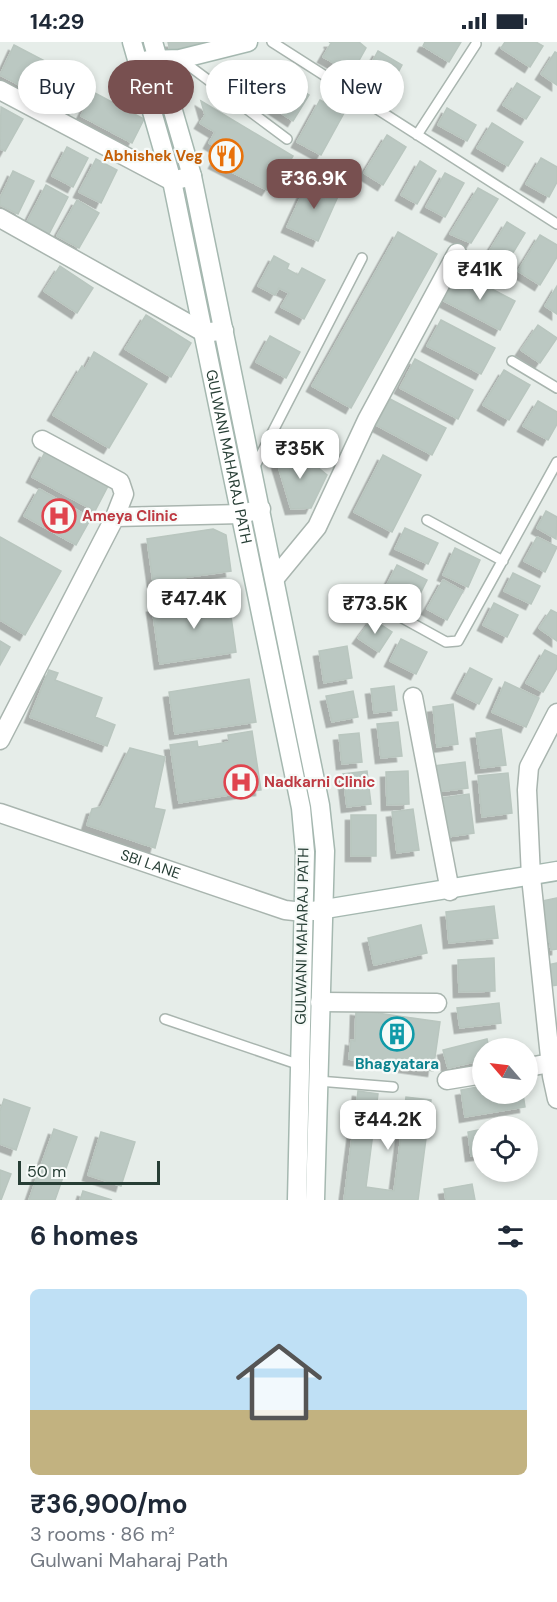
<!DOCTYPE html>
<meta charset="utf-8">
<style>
:root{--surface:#fff;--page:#f2f2f3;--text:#1f2937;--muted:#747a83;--line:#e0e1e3;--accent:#785050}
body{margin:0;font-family:"DM Sans",sans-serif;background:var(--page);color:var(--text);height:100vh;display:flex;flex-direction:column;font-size:22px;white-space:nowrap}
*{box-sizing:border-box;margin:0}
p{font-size:20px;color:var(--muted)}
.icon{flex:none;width:33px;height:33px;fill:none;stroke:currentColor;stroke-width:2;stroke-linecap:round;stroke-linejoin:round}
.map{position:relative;height:1158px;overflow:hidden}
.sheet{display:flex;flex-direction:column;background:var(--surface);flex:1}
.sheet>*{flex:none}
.banner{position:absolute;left:18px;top:18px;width:522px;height:54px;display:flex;gap:12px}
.needle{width:39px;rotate:298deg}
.buttons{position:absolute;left:472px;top:996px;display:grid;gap:12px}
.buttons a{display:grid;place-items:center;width:66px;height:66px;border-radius:50%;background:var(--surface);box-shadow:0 3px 9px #0003;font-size:30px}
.scale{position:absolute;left:18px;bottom:15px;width:142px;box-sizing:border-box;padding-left:6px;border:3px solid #273e35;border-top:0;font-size:16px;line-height:21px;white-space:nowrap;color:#273e35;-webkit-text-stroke:4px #f6faf8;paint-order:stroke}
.price{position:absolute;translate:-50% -51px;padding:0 14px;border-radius:12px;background:#fff;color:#222;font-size:20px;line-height:39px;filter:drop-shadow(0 2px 3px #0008)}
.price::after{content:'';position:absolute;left:50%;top:36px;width:18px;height:14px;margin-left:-9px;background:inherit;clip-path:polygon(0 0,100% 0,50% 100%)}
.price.selected{background:var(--accent);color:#fff}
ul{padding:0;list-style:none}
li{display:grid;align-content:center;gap:12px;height:318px;padding:0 30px}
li+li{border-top:2px solid var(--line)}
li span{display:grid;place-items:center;height:186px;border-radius:9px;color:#555}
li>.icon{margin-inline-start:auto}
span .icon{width:108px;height:108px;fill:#fffc;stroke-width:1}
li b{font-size:26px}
h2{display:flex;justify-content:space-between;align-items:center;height:72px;padding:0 30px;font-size:26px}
.pill{padding:0 21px;border-radius:27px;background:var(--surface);box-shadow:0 3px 9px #0003;font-size:21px;line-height:54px}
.pill.selected{background:var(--accent);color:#fff}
.status{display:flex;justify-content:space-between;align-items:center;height:42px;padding:0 30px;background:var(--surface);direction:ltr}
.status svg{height:16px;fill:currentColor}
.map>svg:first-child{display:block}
.building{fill:#bbc8c2;stroke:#b9c6bf;stroke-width:1.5;filter:url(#shadow)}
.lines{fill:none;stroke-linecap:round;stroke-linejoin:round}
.lane-casing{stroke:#a9b5af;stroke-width:12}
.street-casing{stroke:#a9b5af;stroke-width:21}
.secondary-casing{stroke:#a5b8b0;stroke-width:21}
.lane{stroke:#fff;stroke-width:9}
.street{stroke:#fff;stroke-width:18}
.secondary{stroke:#fff;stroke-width:18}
.labels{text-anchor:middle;stroke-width:4.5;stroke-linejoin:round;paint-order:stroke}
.food-label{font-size:15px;font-weight:bold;fill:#c56008;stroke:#f6faf8;text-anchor:end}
.street-label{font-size:15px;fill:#273e35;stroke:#f6faf8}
.health-label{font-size:15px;font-weight:bold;fill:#be3a42;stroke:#f6faf8;text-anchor:start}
.culture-label{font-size:15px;font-weight:bold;fill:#0d838f;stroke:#f6faf8}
</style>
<div class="status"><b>14:29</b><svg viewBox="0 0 49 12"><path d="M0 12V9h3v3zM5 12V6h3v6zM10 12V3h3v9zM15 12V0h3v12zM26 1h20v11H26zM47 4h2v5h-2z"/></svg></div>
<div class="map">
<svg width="557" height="1158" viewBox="0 0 557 1158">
<defs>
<filter id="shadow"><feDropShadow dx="-5.5" dy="5.5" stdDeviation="0" flood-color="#0004"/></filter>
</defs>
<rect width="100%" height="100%" fill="#e6ede9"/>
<path class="building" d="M168,0H206L170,9Z
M329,0H359L366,6L352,31L323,15L331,1Z
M425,0H461L449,20L423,4Z
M505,0H536L543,4L530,25L501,6Z
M14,3L87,41L72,71L0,33Z
M378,9L402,23L388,49L382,45L380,49L366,41L368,37L364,35Z
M555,10L557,11V43L541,32Z
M285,37L309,53L293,79L269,63Z
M517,41L540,55L526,77L503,63Z
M93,50L144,77L132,101L81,74Z
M320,58L344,71L321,113L297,100Z
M201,59L293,114L282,133L278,131L267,148L214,121L221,108L209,101L215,90L200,81L205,73Z
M1,65L23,77L5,109L0,107Z
M447,66L476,83L467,99L438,83Z
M492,81L523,100L508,124L477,106Z
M387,93L406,105L383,143L364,131Z
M67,105L88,116L73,145L52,134Z
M541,116L557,125V140L549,155L526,142Z
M96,117L117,128L101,161L79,150Z
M420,119L436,129L417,162L401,153Z
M13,129L34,139L18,172L0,163V156Z
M445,131L464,141L445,175L426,165Z
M309,137L340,150L318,199L287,185Z
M46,143L68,155L49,192L27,180Z
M478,146L498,157L471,201L450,192Z
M77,158L99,171L79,206L57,194Z
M507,180L525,191L505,224L487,213Z
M398,190L437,212L351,366L312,344Z
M540,193L557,203V215L540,243L518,229Z
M274,214L289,222L287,227L298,233L302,226L325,238L304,277L281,265L289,251L279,246L275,253L258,244Z
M60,224L93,246L77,271L44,249Z
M459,230L515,259L500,288L444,259Z
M557,244V272L545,264Z
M146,273L191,301L171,335L125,307Z
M441,278L495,306L481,332L427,304Z
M538,283L557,296L540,321L521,308Z
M270,294L300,310L286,336L256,320Z
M94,310L147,342L109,406L53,373L82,324L85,327Z
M415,317L473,348L458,377L400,346Z
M504,328L530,343L509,378L483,363Z
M390,357L446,386L432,413L376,383Z
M538,359L557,370V382L548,398L523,384Z
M45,410L108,444L95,469L32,435Z
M274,410L310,419L327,433L311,466L291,467Z
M383,413L421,433L392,490L354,470Z
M39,447L91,476L76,503L24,474Z
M546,469L557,475L556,497L537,486Z
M405,486L438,501L428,522L395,507Z
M213,487L226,493L231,529L153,540L147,497Z
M0,495L61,529L25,593L0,578Z
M537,495L557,505L545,530L524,519Z
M455,506L480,518L468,545L443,533Z
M397,523L427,538L415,562L385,547Z
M513,531L540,544L531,562L504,549Z
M443,538L463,549L447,578L427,567Z
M228,553L236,610L160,622L152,565Z
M494,561L518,573L507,595L483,583Z
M551,568L557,571V599L539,586Z
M372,577L392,590L379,610L358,596Z
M401,597L427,610L416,632L390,619Z
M0,599L10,605L0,623Z
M347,604L352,636L324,641L319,609Z
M545,608L557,614V626L543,650L526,641Z
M470,626L492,637L479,662L457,651Z
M49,628L58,631L55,638L102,656L95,675L115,683L107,704L30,675Z
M249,637L256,680L175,692L169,650Z
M505,640L539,656L526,685L492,670Z
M394,644L397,668L374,671L371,647Z
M353,649L358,675L332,680L326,654Z
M453,662L458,702L437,705L433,665Z
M398,680L402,714L381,716L377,682Z
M501,687L506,723L481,726L476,691Z
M252,689L261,748L179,761L170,703L197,699L198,705L229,700L228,693Z
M359,691L362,720L342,722L339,693Z
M130,706L165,715L154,766L165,768L155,806L87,783L92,767L101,765Z
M465,720L468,746L437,750L434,724Z
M367,729L371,762L347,765L343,732Z
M408,729L409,762L387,763L386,730Z
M508,731L512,771L482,775L478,734Z
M469,752L474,791L448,795L442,756Z
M413,767L419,808L397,811L392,770Z
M351,773H376V814H351Z
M557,856V907L551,908L542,859Z
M494,864L498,896L449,901L446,870Z
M421,883L427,911L374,923L368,896Z
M494,916L495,949L459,950L458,918Z
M557,921V943L551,944L547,923Z
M499,961L501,981L460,986L457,966Z
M356,968L440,980L433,1029L349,1017L351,998L355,999Z
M487,997L489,1006H483V1018L448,1026L443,1008Z
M483,1044V1052H523L525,1065L465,1075L461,1048Z
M358,1049L378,1052L366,1145L394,1149L406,1055L431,1058L418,1158H344Z
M4,1057L30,1066L16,1108L0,1102V1069Z
M54,1087L77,1095L55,1158H29Z
M483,1087V1112L471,1114L468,1090Z
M101,1090L135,1100L121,1144L88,1133Z
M0,1128L11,1132L1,1158H0Z
M472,1142L475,1158H446L444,1147Z
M83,1149L112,1158H80Z"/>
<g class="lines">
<g class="lane-casing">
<path id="lane" d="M272,0L557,182
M180,17L287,97
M417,93L476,2
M512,319L557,346
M254,426L362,216
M427,478L503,519
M377,562L446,600L458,599L557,420
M165,977L300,1023
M318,1039L393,1045"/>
</g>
<g class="street-casing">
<g id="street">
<path d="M0,48L172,139L192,134"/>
<path d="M0,176L205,291L224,288"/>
<path d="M42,398L120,440L124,452L115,475"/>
<path d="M275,536L317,485L367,378L457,211"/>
<path d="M413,655L450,849"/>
<path d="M557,671L529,725L527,748L531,835L552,1034L557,1057"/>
<path d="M0,698L115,475L242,472L261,467"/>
<path id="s1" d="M0,771L285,868L303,870"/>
<path d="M320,960L437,961"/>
<path d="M528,1025L551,1021"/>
<path d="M447,1038L483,1032"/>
</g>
</g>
<g class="secondary-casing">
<g id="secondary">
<path id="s2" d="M132,0L172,139L301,766L305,810L297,1158"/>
<path d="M153,0L192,134L320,763L325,809L315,1158"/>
<path d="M148,18L180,17L248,0"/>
<path d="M313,869L557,829"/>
</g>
</g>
<use href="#lane" class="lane"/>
<use href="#street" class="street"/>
<use href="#secondary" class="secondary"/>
</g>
<defs>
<g id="restaurant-ring" transform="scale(1.725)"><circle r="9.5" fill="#f6faf8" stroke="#e8710a" stroke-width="1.5"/><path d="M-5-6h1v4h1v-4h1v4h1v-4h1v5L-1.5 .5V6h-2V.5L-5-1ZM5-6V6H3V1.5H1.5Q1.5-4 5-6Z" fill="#e8710a"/></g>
<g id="hospital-ring" transform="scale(1.725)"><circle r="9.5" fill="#f6faf8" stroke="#e0444e" stroke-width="1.5"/><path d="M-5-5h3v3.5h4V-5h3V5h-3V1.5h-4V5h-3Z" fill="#e0444e"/></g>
<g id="building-ring" transform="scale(1.725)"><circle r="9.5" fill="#f6faf8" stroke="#0f9aa8" stroke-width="1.5"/><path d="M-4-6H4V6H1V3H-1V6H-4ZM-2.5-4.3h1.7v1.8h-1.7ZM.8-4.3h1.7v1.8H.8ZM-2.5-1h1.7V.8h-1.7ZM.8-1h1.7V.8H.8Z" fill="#0f9aa8"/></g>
</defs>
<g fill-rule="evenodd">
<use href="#restaurant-ring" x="226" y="114"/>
<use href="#hospital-ring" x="59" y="474"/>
<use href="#hospital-ring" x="241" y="740"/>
<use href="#building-ring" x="397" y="992"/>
</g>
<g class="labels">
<g class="food-label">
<text x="203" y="119">Abhishek Veg</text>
</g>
<g class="street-label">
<text dy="5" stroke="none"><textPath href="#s2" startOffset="426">GULWANI MAHARAJ PATH</textPath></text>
<text dy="5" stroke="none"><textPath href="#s1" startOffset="159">SBI LANE</textPath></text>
<text transform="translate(302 894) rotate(-89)" y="5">GULWANI MAHARAJ PATH</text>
</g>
<g class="health-label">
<text x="82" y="479">Ameya Clinic</text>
<text x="264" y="745">Nadkarni Clinic</text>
</g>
<g class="culture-label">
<text x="397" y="1027">Bhagyatara</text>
</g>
</g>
</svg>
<div class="buttons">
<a><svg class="needle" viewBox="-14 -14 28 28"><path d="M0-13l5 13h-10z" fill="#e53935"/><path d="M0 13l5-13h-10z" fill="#747a83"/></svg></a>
<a><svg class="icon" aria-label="locate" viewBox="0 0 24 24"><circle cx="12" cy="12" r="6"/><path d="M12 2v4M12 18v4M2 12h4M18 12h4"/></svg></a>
</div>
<div class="scale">50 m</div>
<b class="price selected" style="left:314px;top:168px">₹36.9K</b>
<b class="price" style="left:480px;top:259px">₹41K</b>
<b class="price" style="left:300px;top:438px">₹35K</b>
<b class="price" style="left:194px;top:588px">₹47.4K</b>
<b class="price" style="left:375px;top:593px">₹73.5K</b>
<b class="price" style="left:388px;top:1109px">₹44.2K</b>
<div class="banner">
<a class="pill">Buy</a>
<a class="pill selected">Rent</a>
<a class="pill">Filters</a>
<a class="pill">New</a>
</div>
</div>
<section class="sheet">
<h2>6 homes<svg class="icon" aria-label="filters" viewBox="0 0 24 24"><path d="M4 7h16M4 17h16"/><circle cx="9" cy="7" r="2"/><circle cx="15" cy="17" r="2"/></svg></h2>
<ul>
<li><span style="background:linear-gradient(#bfe0f5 65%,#c2b280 0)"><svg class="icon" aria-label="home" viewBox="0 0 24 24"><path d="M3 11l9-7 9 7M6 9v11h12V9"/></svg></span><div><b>₹36,900/mo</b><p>3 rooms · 86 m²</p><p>Gulwani Maharaj Path</p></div></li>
</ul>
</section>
